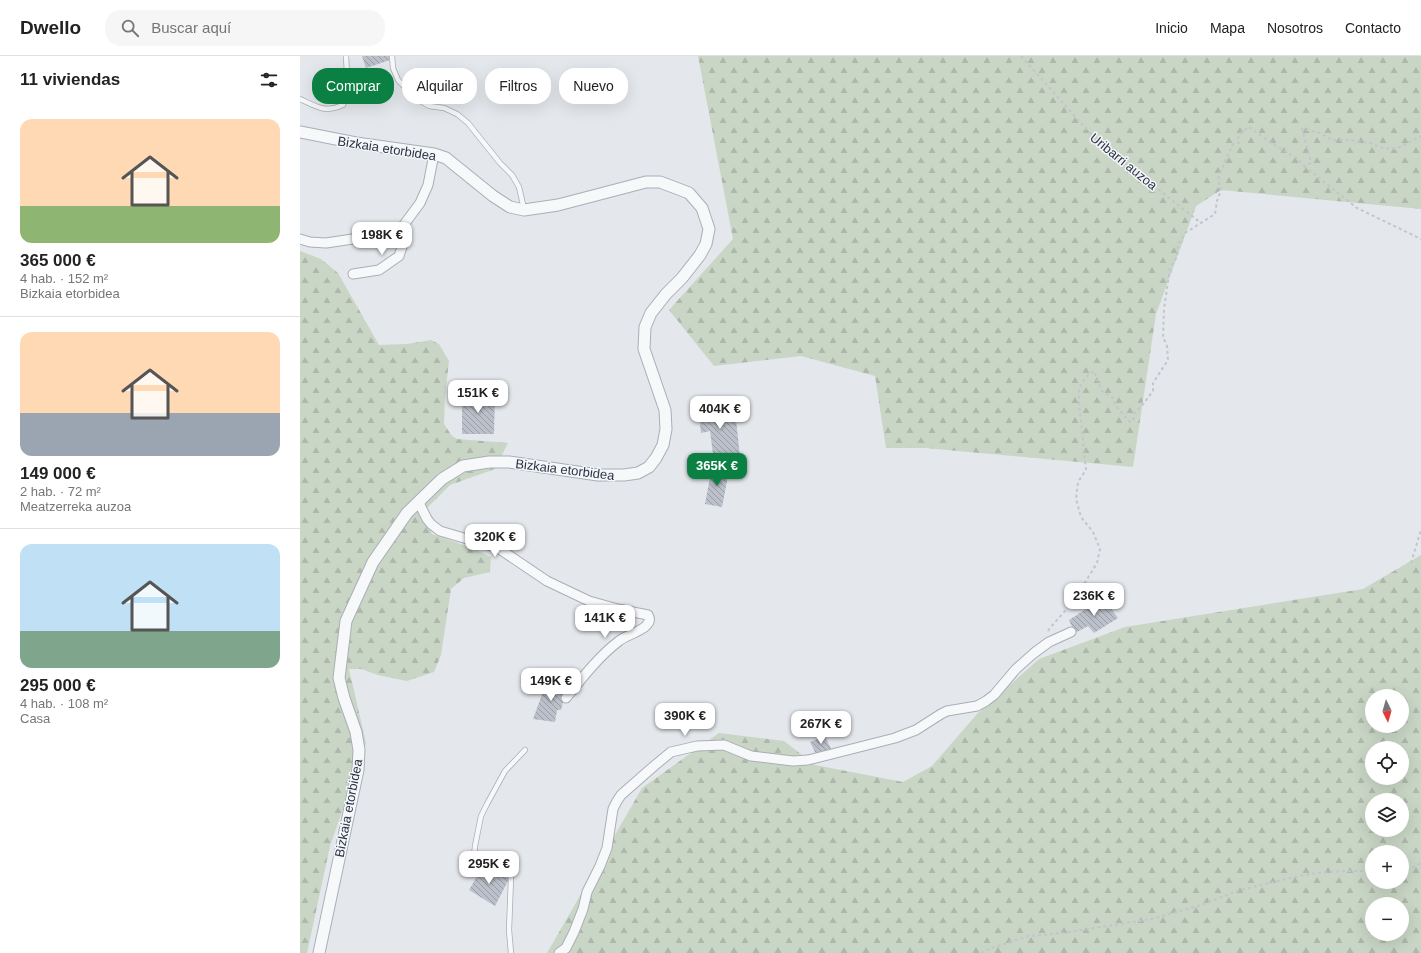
<!DOCTYPE html>
<html lang="es">
<meta charset="utf-8">
<style>
:root{--surface:#fff;--page:#f6f6f6;--text:#222;--muted:#767676;--line:#e0e0e0;--accent:#0b8043}
body{margin:0;font-family:Helvetica,sans-serif;background:var(--page);color:var(--text);height:100vh;display:flex;flex-direction:column;font-size:15px;white-space:nowrap}
*{box-sizing:border-box;margin:0}
p{font-size:13px;color:var(--muted)}
.icon{flex:none;width:22px;height:22px;fill:none;stroke:currentColor;stroke-width:2;stroke-linecap:round;stroke-linejoin:round}
.map{position:relative;flex:1;overflow:hidden}
.details{display:flex;flex-direction:column;background:var(--surface);width:300px}
.details>*{flex:none}
.banner{position:absolute;left:12px;top:12px;width:380px;height:36px;display:flex;gap:8px}
.needle{width:26px;rotate:175deg}
.controls{position:absolute;left:1065px;top:633px;display:grid;gap:8px}
.controls a{display:grid;place-items:center;width:44px;height:44px;border-radius:50%;background:var(--surface);box-shadow:0 4px 16px #0002;font-size:20px}
.price{position:absolute;translate:-50% -34px;padding:0 9px;border-radius:8px;background:#fff;color:#222;font-size:13px;line-height:26px;filter:drop-shadow(0 1px 2px #0008)}
.price::after{content:'';position:absolute;left:50%;top:24px;width:12px;height:9px;margin-left:-6px;background:inherit;clip-path:polygon(0 0,100% 0,50% 100%)}
.price.selected{background:var(--accent);color:#fff}
ul{padding:0;list-style:none}
li{display:grid;align-content:center;gap:8px;height:212px;padding:0 20px}
li+li{border-top:1px solid var(--line)}
li span{display:grid;place-items:center;height:124px;border-radius:12px;color:#555}
li>.icon{margin-inline-start:auto}
span .icon{width:72px;height:72px;fill:#fffc;stroke-width:1}
li b{font-size:17px}
h2{display:flex;justify-content:space-between;align-items:center;height:48px;padding:0 20px;font-size:17px}
.tag{padding:0 14px;border-radius:16px;background:var(--surface);box-shadow:0 4px 16px #0002;font-size:14px;line-height:36px}
.tag.selected{background:var(--accent);color:#fff}
header{display:flex;align-items:center;gap:24px;box-sizing:border-box;height:56px;padding:0 20px;background:var(--surface);border-bottom:1px solid var(--line)}
header strong{font-size:19px}
nav{display:flex;gap:22px;margin-inline-start:auto;font-size:14px}
.search{width:280px;height:36px;background:var(--page);display:flex;align-items:center;gap:10px;box-sizing:border-box;padding:0 14px;border-radius:16px;color:var(--muted);font-size:15px}
main{display:flex;flex:1;min-height:0}
.map>svg:first-child{display:block}
.forest{fill:url(#forest-firs);fill-rule:evenodd}
.building{fill:url(#building-back-hatch)}
.lines{fill:none;stroke-linecap:round;stroke-linejoin:round}
.service-casing{stroke:#a9aeb7;stroke-width:6}
.minor-casing{stroke:#a9aeb7;stroke-width:11}
.tertiary-casing{stroke:#a9aeb7;stroke-width:13}
.path{stroke:#c2c5cb;stroke-width:2;stroke-dasharray:3 3;stroke-linecap:butt}
.service{stroke:#f7f8fa;stroke-width:4.5}
.minor{stroke:#f7f8fa;stroke-width:9}
.tertiary{stroke:#f7f8fa;stroke-width:11}
.labels{text-anchor:middle;stroke-width:3;stroke-linejoin:round;paint-order:stroke}
.street-label{font-size:13px;fill:#2b3445;stroke:#f4f6f9}
</style>
<header>
<strong>Dwello</strong>
<div class="search"><svg class="icon" aria-label="search" viewBox="0 0 24 24"><circle cx="10" cy="10" r="6"/><path d="M15 15l6 6"/></svg>Buscar aquí</div>
<nav><a>Inicio</a><a>Mapa</a><a>Nosotros</a><a>Contacto</a></nav>
</header>
<main>
<section class="details">
<h2>11 viviendas<svg class="icon" aria-label="filters" viewBox="0 0 24 24"><path d="M4 7h16M4 17h16"/><circle cx="9" cy="7" r="2"/><circle cx="15" cy="17" r="2"/></svg></h2>
<ul>
<li><span style="background:linear-gradient(#ffd9b3 70%,#8fb573 0)"><svg class="icon" aria-label="home" viewBox="0 0 24 24"><path d="M3 11l9-7 9 7M6 9v11h12V9"/></svg></span><div><b>365 000 €</b><p>4 hab. · 152 m²</p><p>Bizkaia etorbidea</p></div></li>
<li><span style="background:linear-gradient(#ffd9b3 65%,#9aa5b1 0)"><svg class="icon" aria-label="home" viewBox="0 0 24 24"><path d="M3 11l9-7 9 7M6 9v11h12V9"/></svg></span><div><b>149 000 €</b><p>2 hab. · 72 m²</p><p>Meatzerreka auzoa</p></div></li>
<li><span style="background:linear-gradient(#bfe0f5 70%,#7fa58c 0)"><svg class="icon" aria-label="home" viewBox="0 0 24 24"><path d="M3 11l9-7 9 7M6 9v11h12V9"/></svg></span><div><b>295 000 €</b><p>4 hab. · 108 m²</p><p>Casa</p></div></li>
</ul>
</section>
<div class="map">
<svg width="1121" height="897" viewBox="0 0 1121 897">
<defs>
<pattern id="forest-firs" width="22" height="20" patternUnits="userSpaceOnUse"><rect width="22" height="20" fill="#c9d6c5"/><path d="M5 1l3.5 6h-7zM16 11l3.5 6h-7z" fill="#adb8ab"/></pattern>
<pattern id="building-back-hatch" width="6" height="6" patternUnits="userSpaceOnUse"><rect width="6" height="6" fill="#bbc0ca"/><path d="M-1 5l2 2M0 0l6 6M5-1l2 2" fill="none" stroke="#989da6"/></pattern>
</defs>
<rect width="100%" height="100%" fill="#e4e7ec"/>
<path class="forest" d="M398,0H1121V153L921,134L896,150L856,258L833,411L625,392H586L575,320L501,300L414,310L369,254L433,183Z
M0,195L21,203L38,217L79,289L107,288L131,284L139,288L149,305L145,341L144,368L152,380L157,383L208,387L195,413L150,429L123,456L132,478L169,491L191,501L190,516L164,522L151,533L141,599L134,616L107,625L78,619L61,613H49L66,687L30,790L7,897H0Z
M1121,499V897H247L342,732L419,677L484,685L515,709L603,726L632,710L677,658L739,603L825,571L1063,533ZM1072,640H1102V670H1072ZM1072,692H1102V722H1072ZM1072,744H1102V774H1072ZM1072,796H1102V826H1072ZM1072,848H1102V878H1072Z"/>
<path class="building" d="M62,0H89L90,4L66,12Z
M162,339H195L194,378H162Z
M417,343L420,357L435,354L440,401L414,406L410,375L401,377L398,347Z
M412,411L429,415L422,451L405,448Z
M803,542L818,562L794,577L788,570L775,577L769,564Z
M247,625L267,629L261,654H257L255,666L233,663Z
M525,680L531,693L516,698L510,686Z
M183,810L209,823L195,850L169,834Z"/>
<g class="lines">
<g class="service-casing">
<path id="service" d="M92,0L93,12L98,24L114,41L129,50L144,52L157,58L168,67L200,107L212,119L219,131L224,153
M0,43C17,51 25,57 43,49L48,35L46,0
M211,897L209,874L211,822L205,811L191,808H180L175,805L174,801L175,790L181,760L187,748L205,715L225,694"/>
</g>
<g class="minor-casing">
<path id="minor" d="M0,183L10,186L26,187L86,178L103,170L120,147L128,129L134,98
M53,218L79,214L99,200L104,185L101,171
M120,444V449L127,463L131,468L140,475L198,492L247,525L289,545L318,553L348,559C356,572 327,578 319,585C299,600 282,622 266,642
M259,897L266,892L274,876L283,853L287,836L300,810L307,792L313,753L317,745L321,739L354,710L371,696L397,690L424,689L451,700L493,705L508,704L595,682L616,674L641,658L647,655L677,650L686,645L694,639L716,613L734,597L749,586L771,576"/>
</g>
<g class="tertiary-casing">
<path id="tertiary" d="M0,76L56,87L134,98L146,102L193,140L210,151L224,154L258,149L346,126H360L389,137L402,152L409,173L406,188L400,199L382,222L366,238L351,257L345,271L344,293L365,354L366,373L363,389L356,402L349,411L338,417L324,419H298L209,406H189L163,410L142,423L107,457L73,506L46,565L39,622L44,642L56,676L59,694L58,714L19,897"/>
</g>
<path class="path" d="M721,0L797,85L901,167
M1004,110L1057,152L1121,183
M1111,507L1121,474
M748,575L750,572L772,547L786,525L797,507L800,493L793,476L781,461L776,443L778,426L786,414L779,346V332L786,321L794,315L802,335L813,342L815,349L830,366L833,365L835,356L841,351L853,335V327L868,304L867,290L863,281L864,253L870,212L877,201L878,189L885,177L915,158L917,145L921,134L918,123L925,105L933,88L939,87L938,79L949,71L968,85L996,102L1004,110L1011,107L1002,73L1020,77L1032,84H1049L1070,87L1082,92L1096,93L1121,80
M1102,818L1121,807
M681,897L689,893L728,880L763,877L851,863L898,850L940,834L999,820L1017,817L1045,815H1065L1072,817"/>
<use href="#service" class="service"/>
<use href="#minor" class="minor"/>
<use href="#tertiary" class="tertiary"/>
</g>
<g class="labels">
<g class="street-label">
<text transform="translate(87 92) rotate(9)" y="5">Bizkaia etorbidea</text>
<text transform="translate(824 105) rotate(39)" y="5">Uribarri auzoa</text>
<text transform="translate(265 413) rotate(7)" y="5">Bizkaia etorbidea</text>
<text transform="translate(48 752) rotate(-79)" y="5">Bizkaia etorbidea</text>
</g>
</g>
</svg>
<div class="controls">
<a><svg class="needle" viewBox="-14 -14 28 28"><path d="M0-13l5 13h-10z" fill="#e53935"/><path d="M0 13l5-13h-10z" fill="#767676"/></svg></a>
<a><svg class="icon" aria-label="locate" viewBox="0 0 24 24"><circle cx="12" cy="12" r="6"/><path d="M12 2v4M12 18v4M2 12h4M18 12h4"/></svg></a>
<a><svg class="icon" aria-label="layers" viewBox="0 0 24 24"><path d="M12 4l9 5-9 5-9-5zM3 14l9 5 9-5"/></svg></a>
<a>+</a>
<a>−</a>
</div>
<b class="price" style="left:82px;top:200px">198K €</b>
<b class="price" style="left:178px;top:358px">151K €</b>
<b class="price" style="left:420px;top:374px">404K €</b>
<b class="price selected" style="left:417px;top:431px">365K €</b>
<b class="price" style="left:195px;top:502px">320K €</b>
<b class="price" style="left:794px;top:561px">236K €</b>
<b class="price" style="left:305px;top:583px">141K €</b>
<b class="price" style="left:251px;top:646px">149K €</b>
<b class="price" style="left:385px;top:681px">390K €</b>
<b class="price" style="left:521px;top:689px">267K €</b>
<b class="price" style="left:189px;top:829px">295K €</b>
<div class="banner">
<a class="tag selected">Comprar</a>
<a class="tag">Alquilar</a>
<a class="tag">Filtros</a>
<a class="tag">Nuevo</a>
</div>
</div>
</main>
